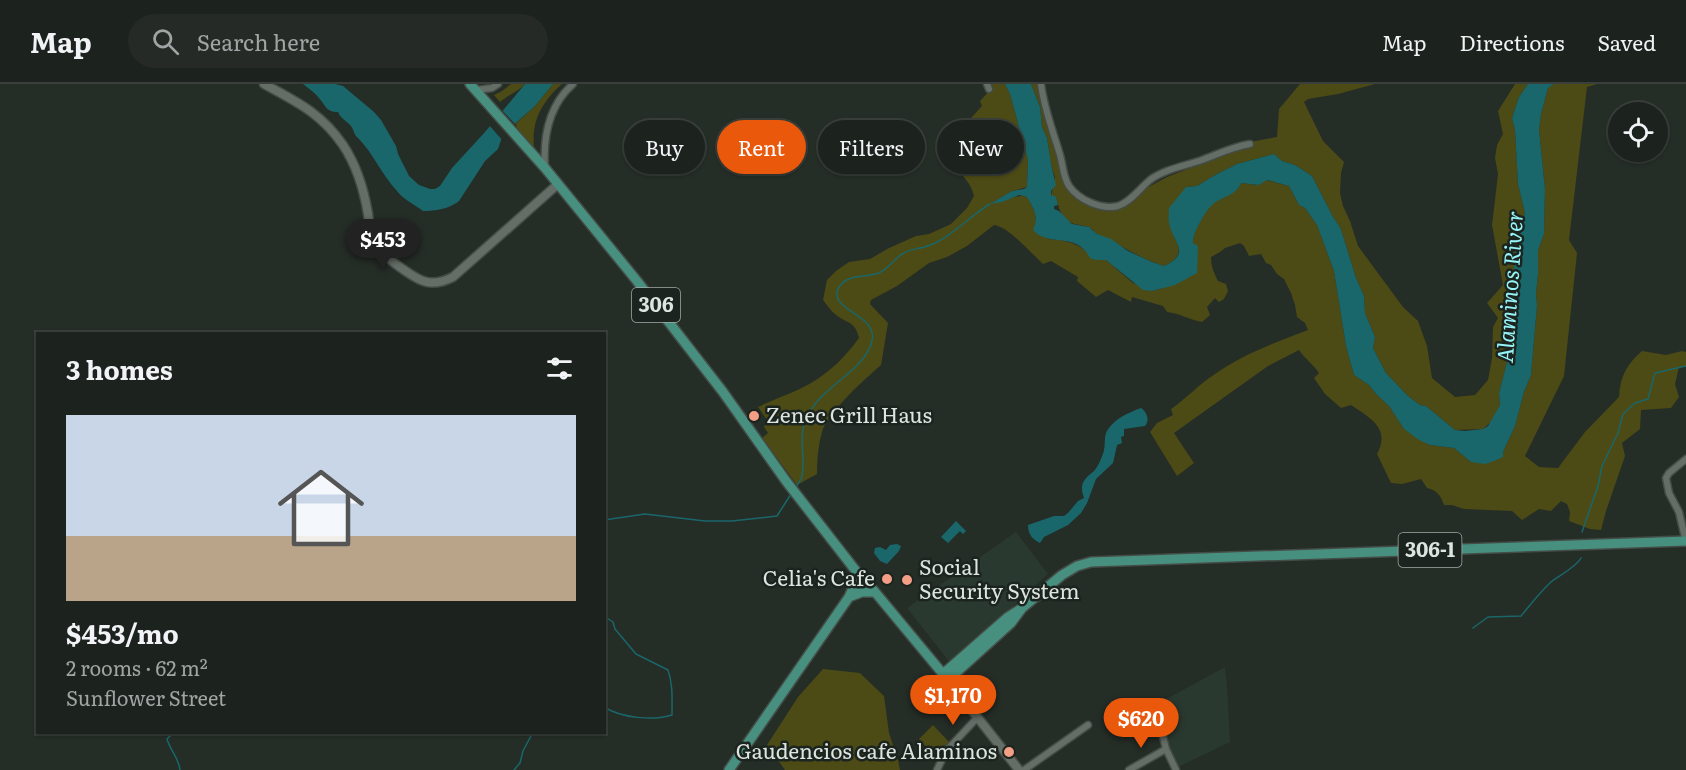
<!DOCTYPE html>
<meta charset="utf-8">
<style>
:root{--surface:#1c221d;--page:#252a26;--text:#f1f3f6;--muted:#a0a4a4;--line:#3a3f3b;--accent:#ea580c}
body{margin:0;font-family:Literata,serif;background:var(--page);color:var(--text);height:100vh;display:flex;flex-direction:column;font-size:22px;white-space:nowrap}
*{box-sizing:border-box;margin:0}
p{font-size:20px;color:var(--muted)}
.icon{flex:none;width:33px;height:33px;fill:none;stroke:currentColor;stroke-width:2;stroke-linecap:round;stroke-linejoin:round}
.map{position:relative;flex:1;overflow:hidden}
.panel{position:absolute;left:36px;top:248px;width:570px;height:402px;display:flex;flex-direction:column;background:var(--surface);border-radius:0px;box-shadow:0 2px 4px #0004,0 0 0 2px var(--line)}
.panel>*{flex:none}
.top-card{position:absolute;left:624px;top:36px;width:570px;height:54px;display:flex;gap:12px}
.controls{position:absolute;left:1608px;top:18px;display:grid;gap:12px}
.controls a{display:grid;place-items:center;width:60px;height:60px;border-radius:50%;background:var(--surface);box-shadow:0 2px 4px #0004,0 0 0 2px var(--line);font-size:30px}
.price{position:absolute;translate:-50% -51px;padding:0 14px;border-radius:21px;background:var(--accent);color:#fff;font-size:20px;line-height:39px;filter:drop-shadow(0 2px 3px #0008)}
.price::after{content:'';position:absolute;left:50%;top:36px;width:18px;height:14px;margin-left:-9px;background:inherit;clip-path:polygon(0 0,100% 0,50% 100%)}
.price.current{background:#222;color:#fff}
ul{padding:0;list-style:none}
li{display:grid;align-content:center;gap:12px;height:318px;padding:0 30px}
li span{display:grid;place-items:center;height:186px;border-radius:0px;color:#555}
li>.icon{margin-inline-start:auto}
span .icon{width:108px;height:108px;fill:#fffc;stroke-width:1}
li b{font-size:26px}
h2{display:flex;justify-content:space-between;align-items:center;height:72px;padding:0 30px;font-size:26px}
.pill{padding:0 21px;border-radius:27px;background:var(--surface);box-shadow:0 2px 4px #0004,0 0 0 2px var(--line);font-size:21px;line-height:54px}
.pill.current{background:var(--accent);color:#fff}
header{display:flex;align-items:center;gap:36px;box-sizing:border-box;height:84px;padding:0 30px;background:var(--surface);border-bottom:2px solid var(--line)}
header strong{font-size:28px}
nav{display:flex;gap:33px;margin-inline-start:auto;font-size:21px}
.search{width:420px;height:54px;background:var(--page);display:flex;align-items:center;gap:15px;box-sizing:border-box;padding:0 21px;border-radius:33px;color:var(--muted);font-size:22px}
.map>svg:first-child{display:block}
.built{fill:#2a392f}
.green{fill:#4c4a15}
.water{fill:#1a676b}
.pier{fill:#252d27}
.lines{fill:none;stroke-linecap:round;stroke-linejoin:round}
.stream{stroke:#1a676b;stroke-width:1.5}
.street-casing{stroke:#444c46;stroke-width:9}
.secondary-casing{stroke:#444c46;stroke-width:11}
.primary-casing{stroke:#444c46;stroke-width:12}
.street{stroke:#646d66;stroke-width:6}
.secondary{stroke:#646d66;stroke-width:8}
.primary{stroke:#479080;stroke-width:9}
.poi-dot{fill:#f39f86;stroke:#1b241e;stroke-width:2}
.labels{text-anchor:middle;stroke-width:5;stroke-linejoin:round;paint-order:stroke}
.shield{fill:#1b241e;stroke:#a4aaa6;stroke-width:1.5}
.shield-label{font-size:20px;font-weight:bold;fill:#dee4e0}
.poi-label{font-size:21px;fill:#dee4e0;stroke:#1b241e;text-anchor:start}
.water-label{font-size:22px;font-style:italic;fill:#96f4f9;stroke:#1b241e}
</style>
<header>
<strong>Map</strong>
<div class="search"><svg class="icon" aria-label="search" viewBox="0 0 24 24"><circle cx="10" cy="10" r="6"/><path d="M15 15l6 6"/></svg>Search here</div>
<nav><a>Map</a><a>Directions</a><a>Saved</a></nav>
</header>
<div class="map">
<svg width="1686" height="686" viewBox="0 0 1686 686">
<rect width="100%" height="100%" fill="#252d27"/>
<path class="built" d="M1016,448L1048,490L952,578L948,576L907,524Z
M1225,583L1227,603L1230,658L1178,683L1148,625Z"/>
<path class="green" d="M511,0H525C518,8 508,11 500,18L494,11L502,7Z
M553,0H562C548,12 536,28 534,47C533,53 534,60 534,67L513,42L534,23Z
M987,0H1005L1010,10L1028,76L1027,103L1012,107L992,119C1006,118 1014,109 1028,113L1035,129L1036,138L1048,155C1071,157 1079,159 1096,176H1106L1133,199L1152,207L1163,204L1193,159C1192,151 1204,128 1211,121C1222,112 1235,112 1241,99L1259,101L1266,96L1289,102L1299,121L1305,124L1317,141L1334,187L1346,262L1354,291L1369,301L1376,310L1389,322L1404,345L1430,361L1454,364L1471,378L1503,368L1515,342L1524,308L1531,291L1537,222L1536,209L1538,190V166L1544,150L1545,105L1539,46L1541,30L1548,4L1554,0H1597L1587,3L1569,156L1577,169L1564,292L1525,372L1539,383L1558,384L1585,348L1619,313C1620,292 1627,280 1642,267L1666,271L1682,267L1686,268V283H1679L1675,300L1679,313L1671,324L1641,326L1640,345L1622,359L1625,372L1606,427L1601,446L1590,445L1569,437L1570,428L1567,420L1561,417L1551,427L1539,425L1522,436L1512,427L1464,425L1452,421H1444C1441,412 1437,406 1427,404L1421,395L1402,400L1391,399L1377,370C1391,344 1370,334 1351,321L1341,324L1325,310L1314,294L1319,289C1313,280 1305,275 1299,266L1268,282L1174,349L1194,379L1177,392L1150,348L1157,339L1173,331L1171,325C1187,314 1199,300 1215,290C1243,270 1276,258 1308,246L1305,239L1297,233L1295,221L1291,209L1284,195L1277,190L1271,181L1266,179L1261,170L1249,172L1244,162L1240,159L1225,164L1220,168L1211,173C1211,182 1214,189 1218,197L1226,200L1228,207L1224,215L1219,218L1215,214L1207,223L1210,231L1202,238C1190,236 1179,229 1167,228L1163,222L1132,213L1131,218L1108,206L1096,213L1077,197L1078,193L1051,177L1043,180C1031,169 1009,143 994,141L967,162L947,173L929,179L897,202L871,216L870,220L888,239L881,281C865,295 828,328 822,348C818,362 817,376 817,390L797,401L762,354L768,349L764,343L767,336L758,323C774,315 796,308 811,299C831,287 845,273 859,254C855,237 848,240 836,231C831,227 827,221 823,216L827,196L836,187L849,178L870,175L889,164L916,152L929,150L951,140L967,124L974,112C971,99 962,91 954,81C952,77 949,73 950,68C952,56 974,30 982,22L980,17L991,5Z
M1031,0H1038L1043,25L1072,107L1110,124L1167,93L1229,69L1244,59L1277,53L1279,25L1300,0H1375L1338,10L1308,15L1304,18L1323,57L1344,78L1341,89L1340,109L1343,122L1350,137L1358,162L1403,223L1418,237L1427,262L1432,294L1455,313L1475,311L1488,296L1492,274L1493,243L1498,234L1487,219L1503,201L1492,141L1498,90L1495,74L1497,61L1503,50L1498,27L1515,0H1528L1519,13L1512,34L1515,46L1518,100L1525,129L1515,163L1513,207L1515,228L1511,263L1499,309L1500,321L1492,337L1483,345L1455,346L1426,322L1420,321L1408,312L1386,289L1373,264L1375,253L1365,229L1364,212L1356,194L1344,155L1340,143L1333,133L1312,92L1295,81L1282,77L1274,70L1237,80L1215,91L1197,102L1186,103L1174,153C1183,168 1179,175 1164,182C1140,175 1120,160 1097,150C1092,147 1096,147 1090,144C1081,139 1075,144 1065,134C1059,128 1059,122 1056,114L1051,112L1055,93L1052,85L1047,54L1042,43L1040,23Z
M823,585L860,589L884,612L889,649L898,676L900,686H785L767,661L798,613Z
M933,641L949,658L934,671L919,655Z"/>
<path class="water" d="M303,0H335L343,2L374,28L381,36L396,62L398,70L409,92L419,101L430,105H435L440,102L452,84L485,48L525,0H553L534,23L503,50L498,65L485,77L459,117C449,125 435,127 423,127C414,120 404,116 397,107C382,91 373,69 358,54C354,51 354,46 351,42C347,37 341,35 338,28C326,28 326,22 319,14C314,8 308,4 303,0Z
M1005,0H1031L1040,23L1042,43L1047,54L1052,85L1056,101L1051,107V111L1056,113L1058,121L1054,122V125L1059,127L1072,140L1089,143L1097,150L1111,155L1128,167L1152,178L1164,182C1192,169 1173,159 1169,139C1168,134 1169,129 1169,124L1186,103L1197,102L1215,91L1237,80L1274,70L1282,77L1295,81L1312,92L1333,133L1340,143L1344,155L1356,194L1364,212L1365,229L1375,253L1373,264L1386,289L1408,312L1420,321L1426,322L1455,346L1465,347L1483,345L1488,342L1500,321L1499,309L1511,263L1515,228L1513,207L1515,163L1525,129L1518,100L1515,46L1512,34L1519,13L1528,0H1554L1548,4L1541,30L1539,46L1545,105L1544,150L1538,166V190L1536,209L1537,222L1531,291L1524,308L1515,342L1503,368V373L1494,377L1485,380L1471,378L1454,364L1430,361L1419,356L1404,345L1389,322L1376,310L1369,301L1354,291L1346,262L1334,187L1317,141L1305,124L1299,121L1289,102L1267,96L1259,101L1241,99C1235,113 1222,112 1212,121C1205,127 1192,151 1193,159L1198,162L1197,189L1175,201L1152,207L1143,206L1106,176H1096L1090,174C1077,147 1049,164 1033,146C1039,133 1034,125 1027,113L1019,111L1002,118L990,120L1012,107L1024,105L1027,103L1028,76L1010,10Z
M1141,324C1147,328 1150,336 1145,342L1124,345V352L1121,353L1122,359L1117,361L1113,379L1096,395L1087,419L1081,429L1068,441L1044,453L1040,459C1032,455 1028,450 1028,441L1054,432H1064L1068,429L1078,417L1084,414C1083,411 1082,408 1082,405C1081,397 1089,391 1094,387C1098,383 1103,371 1104,366C1106,357 1103,351 1109,344C1116,334 1130,328 1141,324Z
M956,437L966,447L963,450L960,447L948,459L941,453Z
M897,460L901,462L899,467L887,480L880,477L874,469L875,464L880,463L886,466L890,461Z"/>
<path class="pier" d="M501,25L517,42L506,52L504,58L488,40Z"/>
<g class="lines">
<path class="stream" d="M796,403C798,400 802,395 802,391C806,372 797,354 807,333C820,303 865,287 872,257C878,230 829,227 838,205C846,189 866,194 879,189C890,184 894,174 904,169C911,164 922,165 930,161C950,154 971,131 990,120
M604,436L645,430L705,437H732L777,432L791,410
M1582,448L1598,402L1602,382L1618,349L1623,330L1635,319L1648,315L1655,289L1686,282
M604,532L613,538L615,545L636,570L668,586C673,600 672,615 672,631C654,637 621,634 604,623
M1473,544L1488,533L1521,532C1531,520 1540,508 1551,498C1559,492 1577,482 1581,474
M174,648L167,655C170,666 179,674 180,686
M514,686L520,679L523,667L533,648"/>
<g class="street-casing">
<path id="street" d="M987,0L989,5
M1041,0C1044,25 1053,47 1060,71C1063,81 1063,93 1069,102C1079,116 1101,126 1118,122C1131,118 1140,104 1150,96C1165,85 1185,82 1202,76C1218,70 1232,63 1250,60
M476,6L492,4L498,0
M545,84C543,53 548,22 573,0
M1686,458L1679,428L1669,409L1666,394L1669,389L1686,375
M1159,636L1166,665L1176,686
M937,686L946,667L977,634
M1024,686L1088,641
M1129,686L1166,665"/>
</g>
<g class="secondary-casing">
<path id="secondary" d="M264,0C297,18 321,29 343,61C357,82 364,106 368,130C370,141 368,151 375,161C382,171 415,196 427,198C436,200 445,197 453,193L558,100
M948,596L1019,686"/>
</g>
<g class="primary-casing">
<path id="primary" d="M470,0L545,84L637,197L723,308L786,397L856,487L875,508L948,596L1011,539L1022,524
M849,513L862,508H875
M943,590L1008,533L1022,524L1062,491L1077,482L1091,478L1686,457
M729,686L849,513L853,504L856,487"/>
</g>
<use href="#street" class="street"/>
<use href="#secondary" class="secondary"/>
<use href="#primary" class="primary"/>
</g>
<g class="poi-dot">
<circle cx="754" cy="332" r="6"/>
<circle cx="887" cy="495" r="6"/>
<circle cx="907" cy="496" r="6"/>
<circle cx="1009" cy="668" r="6"/>
</g>
<g class="labels">
<g class="shield">
<rect x="632" y="204" width="48" height="34" rx="4.5"/>
<rect x="1398.5" y="449" width="63" height="34" rx="4.5"/>
</g>
<g class="shield-label">
<text x="656" y="228">306</text>
<text x="1430" y="473">306-1</text>
</g>
<g class="poi-label">
<text x="766" y="339">Zenec Grill Haus</text>
<text x="919" y="491">Social<tspan x="919" dy="24">Security System</tspan></text>
<text x="875" y="502" text-anchor="end">Celia's Cafe</text>
<text x="997" y="675" text-anchor="end">Gaudencios cafe Alaminos</text>
</g>
<g class="water-label">
<text transform="translate(1510 203) rotate(-86)" y="8">Alaminos River</text>
</g>
</g>
</svg>
<div class="controls">
<a><svg class="icon" aria-label="locate" viewBox="0 0 24 24"><circle cx="12" cy="12" r="6"/><path d="M12 2v4M12 18v4M2 12h4M18 12h4"/></svg></a>
</div>
<b class="price current" style="left:383px;top:186px">$453</b>
<b class="price" style="left:953px;top:642px">$1,170</b>
<b class="price" style="left:1141px;top:665px">$620</b>
<div class="top-card">
<a class="pill">Buy</a>
<a class="pill current">Rent</a>
<a class="pill">Filters</a>
<a class="pill">New</a>
</div>
<section class="panel">
<h2>3 homes<svg class="icon" aria-label="filters" viewBox="0 0 24 24"><path d="M4 7h16M4 17h16"/><circle cx="9" cy="7" r="2"/><circle cx="15" cy="17" r="2"/></svg></h2>
<ul>
<li><span style="background:linear-gradient(#c9d6e8 65%,#b9a48a 0)"><svg class="icon" aria-label="home" viewBox="0 0 24 24"><path d="M3 11l9-7 9 7M6 9v11h12V9"/></svg></span><div><b>$453/mo</b><p>2 rooms · 62 m²</p><p>Sunflower Street</p></div></li>
</ul>
</section>
</div>
